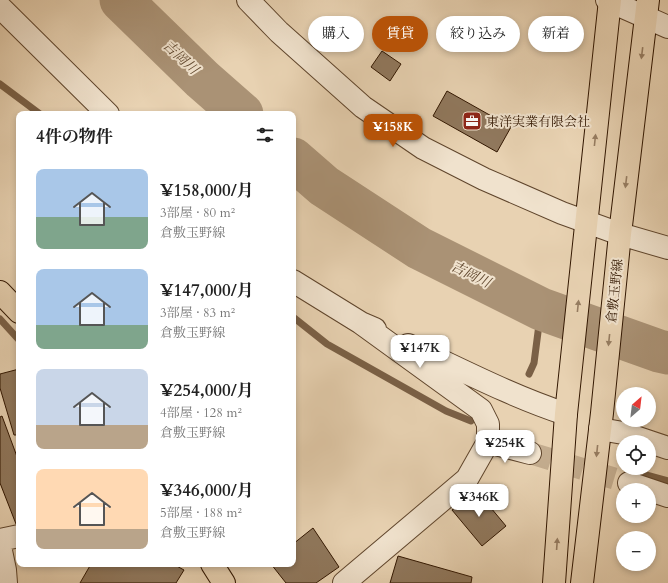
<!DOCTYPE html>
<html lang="ja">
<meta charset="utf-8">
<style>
:root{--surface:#fff;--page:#f2f2f2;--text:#222;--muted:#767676;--accent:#b45309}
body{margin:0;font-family:Cardo,"Noto Serif JP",serif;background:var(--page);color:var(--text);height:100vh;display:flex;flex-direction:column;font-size:15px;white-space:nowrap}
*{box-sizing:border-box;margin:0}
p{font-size:13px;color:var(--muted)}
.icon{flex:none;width:22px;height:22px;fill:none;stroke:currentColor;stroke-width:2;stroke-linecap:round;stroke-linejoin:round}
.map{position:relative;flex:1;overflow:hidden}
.panel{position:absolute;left:16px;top:111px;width:280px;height:456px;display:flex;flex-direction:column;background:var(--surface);border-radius:8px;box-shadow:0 2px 6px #0003}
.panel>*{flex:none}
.guide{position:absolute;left:308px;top:16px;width:300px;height:36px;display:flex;gap:8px}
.needle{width:26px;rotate:28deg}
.controls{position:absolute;left:616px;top:387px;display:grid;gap:8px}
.controls a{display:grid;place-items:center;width:40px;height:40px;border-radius:50%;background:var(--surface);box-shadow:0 2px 6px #0003;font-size:20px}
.price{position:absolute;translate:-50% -34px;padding:0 9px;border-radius:8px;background:#fff;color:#222;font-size:13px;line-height:26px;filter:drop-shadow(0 1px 2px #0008)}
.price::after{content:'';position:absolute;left:50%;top:24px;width:12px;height:9px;margin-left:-6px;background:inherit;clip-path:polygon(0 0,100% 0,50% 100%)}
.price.current{background:var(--accent);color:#fff}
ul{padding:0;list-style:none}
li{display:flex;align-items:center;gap:12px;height:100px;padding:0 20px}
li span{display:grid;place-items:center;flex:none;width:112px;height:80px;border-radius:8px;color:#555}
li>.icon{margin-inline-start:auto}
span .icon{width:48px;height:48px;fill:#fffc;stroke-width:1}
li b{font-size:17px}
h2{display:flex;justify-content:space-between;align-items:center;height:48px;padding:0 20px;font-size:17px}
.pill{padding:0 14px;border-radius:18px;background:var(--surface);box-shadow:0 2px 6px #0003;font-size:14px;line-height:36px}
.pill.current{background:var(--accent);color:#fff}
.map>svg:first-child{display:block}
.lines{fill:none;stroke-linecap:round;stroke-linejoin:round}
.stream{stroke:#7a6046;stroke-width:7}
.river{stroke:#aa9275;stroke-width:43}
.building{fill:#90785d;stroke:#311600}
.minor-tunnel{stroke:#c3ac8e;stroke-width:22;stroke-dasharray:22 11;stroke-linecap:butt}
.minor-casing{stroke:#5f452c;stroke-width:24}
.major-casing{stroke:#311600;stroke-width:24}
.minor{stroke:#f0e2cd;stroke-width:22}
.major{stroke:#e8d2b2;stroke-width:22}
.oneway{fill:#967d62}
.labels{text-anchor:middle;stroke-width:4;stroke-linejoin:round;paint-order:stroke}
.poi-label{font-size:13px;fill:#311600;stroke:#f0e2cd;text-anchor:start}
.street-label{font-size:13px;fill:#311600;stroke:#f0e2cd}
.water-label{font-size:14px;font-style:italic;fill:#61482f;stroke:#f0e2cd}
</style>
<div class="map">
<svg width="668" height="583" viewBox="0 0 668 583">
<rect width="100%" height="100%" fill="#e8d2b2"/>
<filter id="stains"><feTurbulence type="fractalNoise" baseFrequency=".005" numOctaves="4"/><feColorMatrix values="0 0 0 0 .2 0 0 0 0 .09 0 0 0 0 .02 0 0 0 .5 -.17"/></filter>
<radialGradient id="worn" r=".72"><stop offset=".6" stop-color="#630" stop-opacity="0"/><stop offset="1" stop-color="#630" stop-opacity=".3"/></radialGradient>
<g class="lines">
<path class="stream" d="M0,84L40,114
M293,317L327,344L446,411L471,421
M0,319L19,340
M529,374L534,363L541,309
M508,435L530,442
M646,475L668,481"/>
<path class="river" d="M121,0L202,79L242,114
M293,159L324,186L419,248L541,309L659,351L668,353"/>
</g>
<path class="building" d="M382,51L401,64L390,81L371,67Z
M447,91L511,127L497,152L433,116Z
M19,369V435H14L0,388V374Z
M2,416L19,462V524H16L0,483V417Z
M476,490L506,526L482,546L452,510Z
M313,528L339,567L316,583H286L271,564H293V544Z
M398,556L472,577L471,583H390Z
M91,564H173L184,570L176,583H80Z"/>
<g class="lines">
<path class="minor-tunnel" d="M530,453L629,483"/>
<g class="minor-casing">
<path id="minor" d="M248,0L279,32L363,107L423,148L484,179L562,213L620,234L668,248
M607,0L668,27
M0,7L108,114
M293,281L361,323L375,329
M408,345C460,369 511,396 566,414
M600,429L623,433L668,448
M488,442L530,453
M629,483L668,496
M0,540L19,536
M0,546L5,570L6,583
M344,583L467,479L488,442V424L481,410L361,323"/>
</g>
<g class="major-casing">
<path id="major" d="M0,292L19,312
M212,564L224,583
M554,583L566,414L610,0
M582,583L602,413L620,234L648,0"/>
</g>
<use href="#minor" class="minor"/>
<use href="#major" class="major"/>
</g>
<defs><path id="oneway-solid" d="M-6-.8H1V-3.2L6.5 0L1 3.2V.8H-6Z"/></defs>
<g class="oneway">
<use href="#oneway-solid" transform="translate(642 53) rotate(97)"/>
<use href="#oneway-solid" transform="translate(595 140) rotate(-84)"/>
<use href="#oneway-solid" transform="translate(626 182) rotate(97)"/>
<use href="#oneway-solid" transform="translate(578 306) rotate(-84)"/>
<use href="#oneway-solid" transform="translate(609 340) rotate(96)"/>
<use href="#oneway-solid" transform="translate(597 451) rotate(96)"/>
<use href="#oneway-solid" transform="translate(557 544) rotate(-86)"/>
</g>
<defs>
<g id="office-square" transform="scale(1)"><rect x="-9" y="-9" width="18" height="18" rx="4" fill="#8f2418" stroke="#f0e2cd"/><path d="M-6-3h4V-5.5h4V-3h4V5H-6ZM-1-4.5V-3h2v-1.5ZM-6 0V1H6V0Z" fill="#fff"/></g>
</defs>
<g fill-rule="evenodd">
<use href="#office-square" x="472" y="121"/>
</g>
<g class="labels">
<g class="poi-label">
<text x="486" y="126">東洋実業有限会社</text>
</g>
<g class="street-label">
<text transform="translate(614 291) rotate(-84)" y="5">倉敷玉野線</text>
</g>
<g class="water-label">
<text transform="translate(181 57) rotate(43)" y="5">吉岡川</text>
<text transform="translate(471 274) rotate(26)" y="5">吉岡川</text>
</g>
</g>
<rect width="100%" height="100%" filter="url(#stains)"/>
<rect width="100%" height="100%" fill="url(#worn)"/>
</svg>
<div class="controls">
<a><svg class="needle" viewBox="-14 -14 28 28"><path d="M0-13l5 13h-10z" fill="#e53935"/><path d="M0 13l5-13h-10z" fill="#767676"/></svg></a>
<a><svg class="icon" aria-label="locate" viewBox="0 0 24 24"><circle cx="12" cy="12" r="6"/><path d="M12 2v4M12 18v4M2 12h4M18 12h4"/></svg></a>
<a>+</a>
<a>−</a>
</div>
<b class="price current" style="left:393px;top:148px">¥158K</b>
<b class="price" style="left:420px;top:369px">¥147K</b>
<b class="price" style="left:505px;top:464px">¥254K</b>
<b class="price" style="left:479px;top:518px">¥346K</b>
<div class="guide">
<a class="pill">購入</a>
<a class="pill current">賃貸</a>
<a class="pill">絞り込み</a>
<a class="pill">新着</a>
</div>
<section class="panel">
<h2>4件の物件<svg class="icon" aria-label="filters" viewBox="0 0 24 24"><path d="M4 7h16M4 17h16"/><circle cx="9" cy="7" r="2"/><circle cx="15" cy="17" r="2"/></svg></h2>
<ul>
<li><span style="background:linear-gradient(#a9c7e8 60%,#7fa58c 0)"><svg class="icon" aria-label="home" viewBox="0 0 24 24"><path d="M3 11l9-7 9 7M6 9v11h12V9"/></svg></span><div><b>¥158,000/月</b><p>3部屋 · 80 m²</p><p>倉敷玉野線</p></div></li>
<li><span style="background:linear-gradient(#a9c7e8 70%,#7fa58c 0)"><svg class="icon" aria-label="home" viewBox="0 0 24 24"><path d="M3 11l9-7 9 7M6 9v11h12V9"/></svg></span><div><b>¥147,000/月</b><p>3部屋 · 83 m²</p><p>倉敷玉野線</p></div></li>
<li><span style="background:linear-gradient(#c9d6e8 70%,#b9a48a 0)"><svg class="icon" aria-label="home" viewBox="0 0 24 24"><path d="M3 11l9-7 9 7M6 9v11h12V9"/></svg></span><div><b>¥254,000/月</b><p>4部屋 · 128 m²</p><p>倉敷玉野線</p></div></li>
<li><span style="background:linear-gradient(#ffd9b3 75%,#b9a48a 0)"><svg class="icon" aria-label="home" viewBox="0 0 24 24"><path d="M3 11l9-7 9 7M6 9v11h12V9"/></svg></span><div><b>¥346,000/月</b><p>5部屋 · 188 m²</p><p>倉敷玉野線</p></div></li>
</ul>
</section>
</div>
